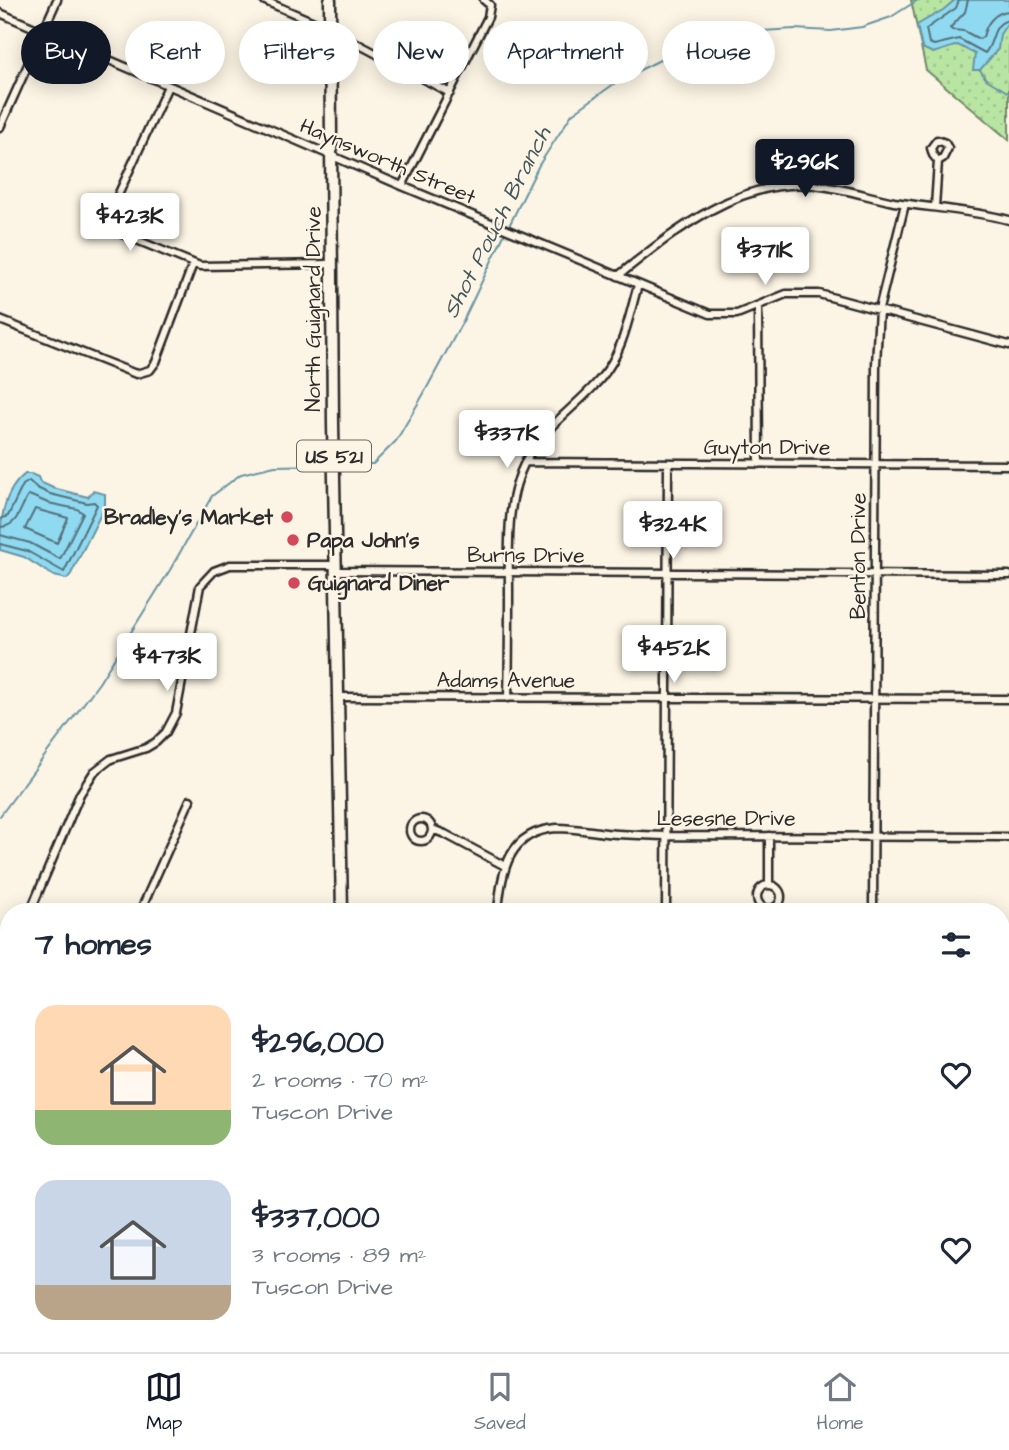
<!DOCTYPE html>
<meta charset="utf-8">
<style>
:root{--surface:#fff;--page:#f2f2f3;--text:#1f2937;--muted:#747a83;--line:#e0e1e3;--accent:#111827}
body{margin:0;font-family:"Architects Daughter",sans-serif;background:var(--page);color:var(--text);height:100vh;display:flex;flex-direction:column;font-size:26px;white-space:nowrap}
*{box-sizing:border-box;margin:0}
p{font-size:23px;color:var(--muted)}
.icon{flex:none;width:38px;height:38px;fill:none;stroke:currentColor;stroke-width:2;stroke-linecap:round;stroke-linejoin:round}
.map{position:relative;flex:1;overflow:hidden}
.panel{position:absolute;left:0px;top:903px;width:1010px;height:450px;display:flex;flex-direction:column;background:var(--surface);border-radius:28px 28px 0 0;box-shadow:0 4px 18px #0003}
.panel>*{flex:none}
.hud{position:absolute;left:21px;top:21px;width:968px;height:63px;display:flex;gap:14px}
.price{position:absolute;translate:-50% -60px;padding:0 16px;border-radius:7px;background:#fff;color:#222;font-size:23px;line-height:46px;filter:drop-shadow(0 2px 4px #0008)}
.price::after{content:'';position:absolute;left:50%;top:42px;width:21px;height:16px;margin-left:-10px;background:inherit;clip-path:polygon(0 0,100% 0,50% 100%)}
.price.active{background:var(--accent);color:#fff}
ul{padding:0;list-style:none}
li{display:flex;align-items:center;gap:21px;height:175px;padding:0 35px}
li span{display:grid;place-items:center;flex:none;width:196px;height:140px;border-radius:21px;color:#555}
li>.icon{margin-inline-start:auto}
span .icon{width:84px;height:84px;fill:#fffc;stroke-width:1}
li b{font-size:30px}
h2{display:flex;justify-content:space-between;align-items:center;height:84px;padding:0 35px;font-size:30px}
.pill{padding:0 24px;border-radius:32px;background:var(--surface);box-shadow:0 4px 18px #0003;font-size:24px;line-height:63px}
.pill.active{background:var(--accent);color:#fff}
.tabs{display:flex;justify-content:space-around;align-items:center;height:98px;border-top:2px solid var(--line);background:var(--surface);font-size:19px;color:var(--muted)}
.tabs a{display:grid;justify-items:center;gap:4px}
.tabs .active{color:var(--accent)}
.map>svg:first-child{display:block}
.grass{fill:url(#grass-dots);stroke:#728867;stroke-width:2}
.water{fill:#90daf1;stroke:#6894a2;stroke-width:2}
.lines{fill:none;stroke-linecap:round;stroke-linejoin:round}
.shore{stroke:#53717a;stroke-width:2}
.stream{stroke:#6894a2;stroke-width:2}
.minor-casing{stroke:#2b2b2b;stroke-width:11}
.tertiary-casing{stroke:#2b2b2b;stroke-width:12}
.secondary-casing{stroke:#2b2b2b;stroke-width:13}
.trunk-casing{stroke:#2b2b2b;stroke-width:15}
.minor{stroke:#fcf5e5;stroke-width:6}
.tertiary{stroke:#fcf5e5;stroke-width:7}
.secondary{stroke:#fcf5e5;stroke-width:8}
.trunk{stroke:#fcf5e5;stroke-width:10}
.poi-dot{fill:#d1495b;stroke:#fcf5e5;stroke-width:2.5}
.labels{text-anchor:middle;stroke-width:5;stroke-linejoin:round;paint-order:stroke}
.shield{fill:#fcf5e5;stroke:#6a6863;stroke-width:2}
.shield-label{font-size:19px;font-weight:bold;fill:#2b2b2b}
.street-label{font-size:21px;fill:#2b2b2b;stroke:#fcf5e5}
.poi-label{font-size:21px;font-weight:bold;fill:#2b2b2b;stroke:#fcf5e5;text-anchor:start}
.water-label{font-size:23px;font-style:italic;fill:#44575c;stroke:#fcf5e5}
</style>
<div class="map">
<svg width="1009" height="1352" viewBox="0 0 1009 1352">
<defs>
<pattern id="grass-dots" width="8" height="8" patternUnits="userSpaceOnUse" patternTransform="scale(1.75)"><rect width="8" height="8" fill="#b9e5a3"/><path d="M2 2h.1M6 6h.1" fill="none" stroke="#9fc58c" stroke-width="1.8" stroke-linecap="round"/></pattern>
</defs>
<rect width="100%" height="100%" fill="#fcf5e5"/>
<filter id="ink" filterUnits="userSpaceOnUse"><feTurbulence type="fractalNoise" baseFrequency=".0143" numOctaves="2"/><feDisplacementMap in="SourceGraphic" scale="14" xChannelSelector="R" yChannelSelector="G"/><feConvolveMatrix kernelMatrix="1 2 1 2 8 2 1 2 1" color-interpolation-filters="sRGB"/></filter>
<g filter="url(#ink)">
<path class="grass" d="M911,0H1009V140L926,70Z"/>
<path class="water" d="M955,0H1009V21L1000,34L998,49L980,70H973L975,54L958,45L933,53L922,48L917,25L943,10Z
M25,474H31L38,477L40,482L53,488L88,497L93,491L105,494V506L71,574L67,579L54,576L24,557L0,550C0,524 2,492 25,474Z"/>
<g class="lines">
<path class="shore" d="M959,0L956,8L926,29L929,43L934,45L959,39L985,53C995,42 991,23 1009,20
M968,0L965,12L950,28L952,30L964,31L979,39L983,37C986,24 994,12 1009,11
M35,509L68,518L57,543L25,529Z
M0,519L8,516L23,485L29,481L37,488L50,494L87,503L94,502L97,505L64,572L27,551L0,544
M0,527C20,526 19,507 29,495L48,503L77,509L83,513L60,559L30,543L0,535"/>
<path class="stream" d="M980,70L986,79L1009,93
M508,228L539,165L572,114L618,81L712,34L794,29L831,31L862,27L891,17L918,0
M351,464H373L396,441L423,395L464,319L505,233
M0,816L99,683L170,570L212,496L241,474L275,466L324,465"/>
<g class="minor-casing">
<path id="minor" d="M263,0L330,29L450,93
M0,13L402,186L710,314H737L786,294H819L1009,345
M168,86L108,217L107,222L110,229L200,266L332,264
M0,127L57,0
M402,186L488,17L490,5L484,0
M935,207L938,161L933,155L931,148L937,140L945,143L948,148L943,158L938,161
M618,276C675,230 743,175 821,186C846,189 869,197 894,202C932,208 971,210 1009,220
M758,306L759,464
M0,320L136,374L150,370L156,362L193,264
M525,462L1009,465
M336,571L1009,575
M339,697L1009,699
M508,698C509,662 509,627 509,591C509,547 505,501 526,460C544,426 577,407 601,378C623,353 629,316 638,285
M410 830a11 11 0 1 1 22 0a11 11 0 1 1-22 0Z
M432,829L445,834L505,866
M757 897a12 12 0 1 1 24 0a12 12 0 1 1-24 0Z
M769,885V836
M30,912L80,794L94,772L111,759L146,748L156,742L166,732L176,713L200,586L214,571L230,565H336
M140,912L190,800
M498,912C501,872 508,831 557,828C573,828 590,831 606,833C626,835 646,835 666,836L1009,837
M666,912L668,464
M873,912L876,364L879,309L905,204
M0,979L9,959
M1001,1150L1009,1151
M0,1189L9,1191
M344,1344L345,1352
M225,1352L228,1344
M865,1352L866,1344"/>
</g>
<g class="tertiary-casing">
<path id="tertiary" d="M1001,1287L1009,1288
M1001,1300L1009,1301"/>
</g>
<g class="secondary-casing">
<path id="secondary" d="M0,1013L9,1014"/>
</g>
<g class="trunk-casing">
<path id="trunk" d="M330,0L333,424L342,912
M306,1352L309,1344"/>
</g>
<use href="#minor" class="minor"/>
<use href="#tertiary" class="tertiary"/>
<use href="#secondary" class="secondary"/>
<use href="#trunk" class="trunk"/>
</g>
</g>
<g class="poi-dot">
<circle cx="287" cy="517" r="7"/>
<circle cx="293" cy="540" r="7"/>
<circle cx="294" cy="583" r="7"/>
</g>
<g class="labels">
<rect class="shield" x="297" y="440.5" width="74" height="31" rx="5"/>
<g class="shield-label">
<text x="334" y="463">US 521</text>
</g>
<g class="street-label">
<text transform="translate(388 161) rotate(23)" y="7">Haynsworth Street</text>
<text transform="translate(313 309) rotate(-90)" y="7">North Guignard Drive</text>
<text x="767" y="454">Guyton Drive</text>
<text x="526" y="562">Burns Drive</text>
<text transform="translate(858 556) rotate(-90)" y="7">Benton Drive</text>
<text x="506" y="687">Adams Avenue</text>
<text x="726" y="825">Lesesne Drive</text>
</g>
<g class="poi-label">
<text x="273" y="524" text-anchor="end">Bradley's Market</text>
<text x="307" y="547">Papa John's</text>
<text x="308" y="590">Guignard Diner</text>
</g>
<g class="water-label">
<text transform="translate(496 222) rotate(-63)" y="8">Shot Pouch Branch</text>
</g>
</g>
</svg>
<b class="price active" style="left:805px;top:199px">$296K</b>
<b class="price" style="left:130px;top:253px">$423K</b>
<b class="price" style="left:765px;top:287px">$371K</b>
<b class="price" style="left:507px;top:470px">$337K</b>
<b class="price" style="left:673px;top:561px">$324K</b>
<b class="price" style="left:674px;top:685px">$452K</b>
<b class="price" style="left:167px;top:693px">$473K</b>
<div class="hud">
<a class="pill active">Buy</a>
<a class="pill">Rent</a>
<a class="pill">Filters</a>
<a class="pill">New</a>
<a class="pill">Apartment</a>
<a class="pill">House</a>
</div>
<section class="panel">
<h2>7 homes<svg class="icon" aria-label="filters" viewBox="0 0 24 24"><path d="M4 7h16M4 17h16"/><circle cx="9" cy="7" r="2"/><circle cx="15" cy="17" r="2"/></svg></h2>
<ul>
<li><span style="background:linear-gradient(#ffd9b3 75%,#8fb573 0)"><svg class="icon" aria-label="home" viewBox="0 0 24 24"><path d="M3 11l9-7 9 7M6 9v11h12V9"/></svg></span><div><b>$296,000</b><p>2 rooms · 70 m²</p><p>Tuscon Drive</p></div><svg class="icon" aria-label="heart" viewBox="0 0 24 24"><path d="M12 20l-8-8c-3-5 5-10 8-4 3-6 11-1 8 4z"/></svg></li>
<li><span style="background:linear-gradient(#c9d6e8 75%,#b9a48a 0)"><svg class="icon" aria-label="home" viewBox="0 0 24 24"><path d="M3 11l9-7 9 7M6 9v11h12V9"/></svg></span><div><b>$337,000</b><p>3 rooms · 89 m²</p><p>Tuscon Drive</p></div><svg class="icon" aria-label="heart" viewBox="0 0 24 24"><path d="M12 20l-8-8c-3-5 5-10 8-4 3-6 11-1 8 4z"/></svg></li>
</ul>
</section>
</div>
<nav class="tabs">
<a class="active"><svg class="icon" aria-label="map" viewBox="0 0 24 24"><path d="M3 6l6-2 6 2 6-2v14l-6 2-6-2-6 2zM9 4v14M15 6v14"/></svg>Map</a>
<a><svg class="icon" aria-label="saved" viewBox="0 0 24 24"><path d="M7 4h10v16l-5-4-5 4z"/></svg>Saved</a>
<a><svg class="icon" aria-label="home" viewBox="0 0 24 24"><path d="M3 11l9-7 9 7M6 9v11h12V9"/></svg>Home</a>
</nav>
